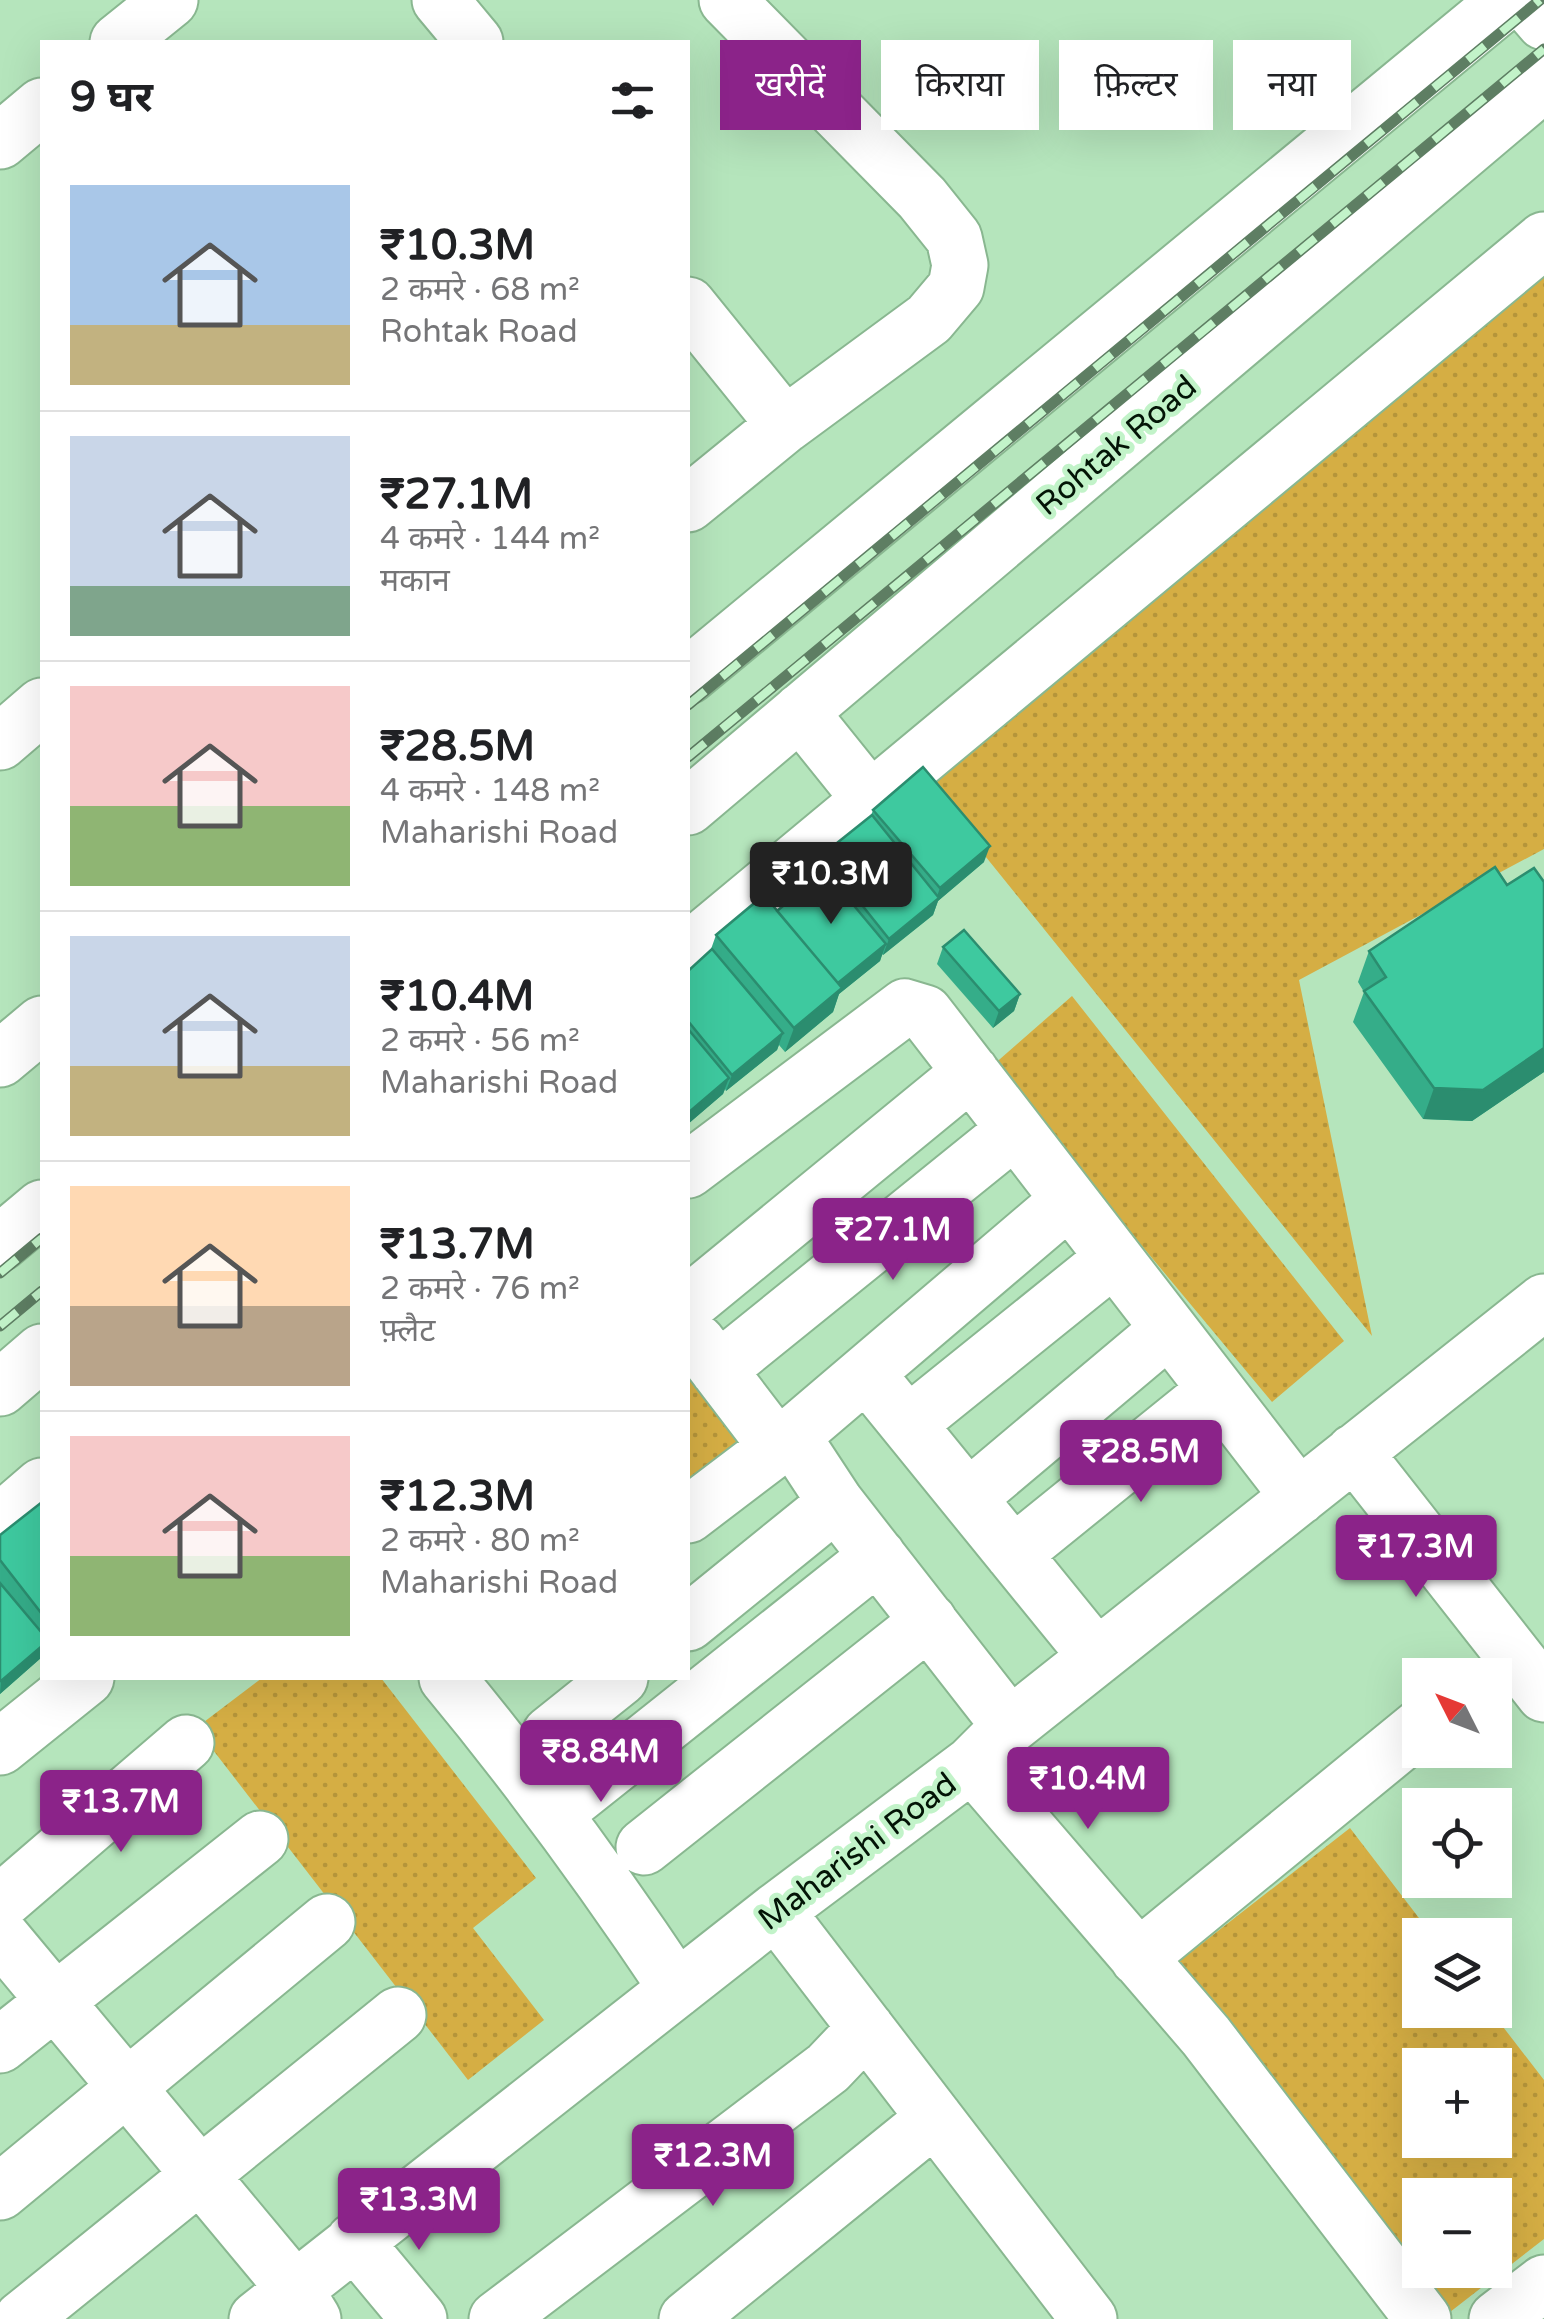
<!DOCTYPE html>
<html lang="hi">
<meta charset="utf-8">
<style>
:root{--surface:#fff;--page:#f6f6f6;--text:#202124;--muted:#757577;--line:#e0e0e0;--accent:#8b2389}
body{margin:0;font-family:"Varela Round","Noto Sans Devanagari",sans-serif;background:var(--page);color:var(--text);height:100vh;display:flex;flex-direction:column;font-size:38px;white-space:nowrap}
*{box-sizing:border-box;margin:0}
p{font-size:32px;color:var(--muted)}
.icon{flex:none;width:55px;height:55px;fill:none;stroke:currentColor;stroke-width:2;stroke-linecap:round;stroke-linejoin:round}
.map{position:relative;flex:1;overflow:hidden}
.panel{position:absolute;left:40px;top:40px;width:650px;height:1640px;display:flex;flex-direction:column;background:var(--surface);border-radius:0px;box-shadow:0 10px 40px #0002}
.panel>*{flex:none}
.hud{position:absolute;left:720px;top:40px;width:672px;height:90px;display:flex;gap:20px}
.needle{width:65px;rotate:312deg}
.fabs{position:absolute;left:1402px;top:1658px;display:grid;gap:20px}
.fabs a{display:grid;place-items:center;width:110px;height:110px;border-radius:0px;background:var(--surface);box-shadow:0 10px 40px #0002;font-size:50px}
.price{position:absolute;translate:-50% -85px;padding:0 22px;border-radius:10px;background:var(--accent);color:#fff;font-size:32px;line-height:65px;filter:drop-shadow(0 2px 5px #0008)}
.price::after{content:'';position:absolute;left:50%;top:60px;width:30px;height:22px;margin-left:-15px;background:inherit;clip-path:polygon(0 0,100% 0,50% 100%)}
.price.active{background:#222;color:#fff}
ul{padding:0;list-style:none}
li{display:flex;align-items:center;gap:30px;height:250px;padding:0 30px}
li+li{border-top:2px solid var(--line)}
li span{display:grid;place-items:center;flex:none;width:280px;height:200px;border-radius:0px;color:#555}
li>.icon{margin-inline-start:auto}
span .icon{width:120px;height:120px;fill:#fffc;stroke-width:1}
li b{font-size:42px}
h2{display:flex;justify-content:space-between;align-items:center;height:120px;padding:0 30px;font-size:42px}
.tag{padding:0 35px;border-radius:0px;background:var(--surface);box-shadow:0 10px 40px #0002;font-size:35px;line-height:90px}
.tag.active{background:var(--accent);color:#fff}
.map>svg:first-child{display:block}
.park{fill:url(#park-dots);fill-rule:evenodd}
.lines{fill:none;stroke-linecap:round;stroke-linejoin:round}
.minor-casing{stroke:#89b790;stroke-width:59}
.major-casing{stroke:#89b790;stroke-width:59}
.minor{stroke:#fff;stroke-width:55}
.major{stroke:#fff;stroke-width:55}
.rail-casing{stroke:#5e7e63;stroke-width:11}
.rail{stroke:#c2f3c9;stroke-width:8;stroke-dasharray:22;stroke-linecap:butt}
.wall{fill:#35ad89}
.shaded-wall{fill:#2b8d6f}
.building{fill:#3ec99f;stroke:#2b8d6f;stroke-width:2.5}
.labels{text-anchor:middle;stroke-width:10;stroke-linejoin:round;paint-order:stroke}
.street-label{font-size:32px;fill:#031406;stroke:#c2f3c9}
</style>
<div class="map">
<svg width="1544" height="2319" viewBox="0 0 1544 2319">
<defs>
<pattern id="park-dots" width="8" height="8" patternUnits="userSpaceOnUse" patternTransform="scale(2.5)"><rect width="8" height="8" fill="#d5ae44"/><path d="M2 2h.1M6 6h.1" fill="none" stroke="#b5953a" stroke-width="1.8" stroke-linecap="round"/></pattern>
</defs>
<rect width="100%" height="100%" fill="#b5e5bc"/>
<path class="park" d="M1544,274V849L1299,980L1372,1336L919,774Z
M1072,996L1344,1341L1272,1402L992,1066Z
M688,1350L760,1442L688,1482Z
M262,1678H381L536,1878L473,1928L544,2020L468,2080L196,1728Z
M1350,1828L1432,1935H1420V2010H1490L1544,2080V2239L1441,2319L1168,1970ZM1420,2065H1495V2140H1420ZM1420,2195H1495V2270H1420Z"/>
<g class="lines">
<g class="minor-casing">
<path id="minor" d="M440,0L475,42
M727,0L922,198L954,238L960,265L956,287L929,319L785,425
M1525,0L1544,22
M118,42L170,0
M0,141L42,106
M688,305L785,425L688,504
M0,742L42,706
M688,951L1544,240
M0,1059L42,1024
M688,1170L905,1007L925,1013L1299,1497
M688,1304L971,1072
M697,1342L777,1447
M718,1370L1015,1130
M866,1373L1097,1657
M908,1424L1114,1258
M792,1436L836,1503L1010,1726
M1354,1452L1544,1694
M968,1498L1169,1329
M688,1515L792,1436L1069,1200
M0,1522L42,1486
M1013,1554L1216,1390
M688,1623L836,1503
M447,1678C530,1778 605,1881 677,1989
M550,1734L620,1678
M0,1747L86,1678
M972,1764L1206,2036L1423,2319
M555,1813L878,1556
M644,1847L929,1621
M0,1903L186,1743
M776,1911L1089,2319
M0,1935L294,2288L313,2319
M1138,1958L1420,1727
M0,2045L260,1839
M0,2192L327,1922
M354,2241L419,2319
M22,2319L398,2015
M257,2319L776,1911L972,1764L1010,1726L1544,1302
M497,2319L828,2068L866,2028
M687,2319L935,2118
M1497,2319L1544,2283"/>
</g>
<g class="major-casing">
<path id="major" d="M688,676L1507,0
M800,712L870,799
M688,807L1544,83
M0,1243L42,1208
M0,1388L42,1352"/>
</g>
<use href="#minor" class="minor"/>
<use href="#major" class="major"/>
<g class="rail-casing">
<path id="rail" d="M688,705L1540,0
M688,757L1544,49
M0,1273L42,1238
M0,1326L42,1291"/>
</g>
<use href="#rail" class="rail"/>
</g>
<path class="wall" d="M873,810L984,862L938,901L933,915L883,955L882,954L880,961L839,994L833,1012L785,1052L779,1045L777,1050L726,1091L725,1089L723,1094L688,1124V971L710,952L716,935L777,911L819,876L816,872L822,855L871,816Z
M1544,882V1072L1472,1121L1423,1119L1353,1022L1364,992L1358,982L1369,951L1507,885Z
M943,947L1020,994L1014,1011L993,1028L937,964Z
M42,1502V1657L0,1694V1535Z"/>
<path class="shaded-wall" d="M990,846L984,862L938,901L933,915L883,955L889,939L935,902L940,888Z
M886,944L880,961L839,994L833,1012L785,1052L794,1028L837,985Z
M1020,994L1014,1011L993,1028L999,1011Z
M783,1033L777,1050L726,1091L732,1075Z
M1544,1048V1072L1472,1121L1423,1119L1434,1088Z
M729,1078L723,1094L688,1124V1113Z
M42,1646V1657L0,1694L1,1681Z"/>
<path class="building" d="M923,767L990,846L940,888L873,810Z
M872,815L939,898L889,939L822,855Z
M1495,867L1507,885L1534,868L1544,882V1048L1483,1090L1434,1088L1364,991L1386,977L1369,951Z
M825,871L886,944L838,983L777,911Z
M764,895L842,988L794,1028L716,935Z
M964,930L1020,994L999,1011L943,947Z
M712,949L783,1033L732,1075L688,1021V971Z
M688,1029L729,1078L688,1113Z
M42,1502V1614L0,1560V1535Z
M0,1583L42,1633V1646L1,1681L0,1680Z"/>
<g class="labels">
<g class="street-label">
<text transform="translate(1116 445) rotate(-40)" y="11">Rohtak Road</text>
<text transform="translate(857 1851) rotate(-37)" y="11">Maharishi Road</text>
</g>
</g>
</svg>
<div class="fabs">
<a><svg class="needle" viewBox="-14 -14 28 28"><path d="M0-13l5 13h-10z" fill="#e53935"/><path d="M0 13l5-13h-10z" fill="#757577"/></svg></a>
<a><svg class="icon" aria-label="locate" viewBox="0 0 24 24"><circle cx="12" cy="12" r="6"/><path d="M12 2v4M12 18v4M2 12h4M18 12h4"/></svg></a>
<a><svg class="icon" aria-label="layers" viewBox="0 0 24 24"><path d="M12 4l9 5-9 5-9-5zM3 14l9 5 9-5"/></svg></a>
<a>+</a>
<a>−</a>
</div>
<b class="price active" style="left:831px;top:927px">₹10.3M</b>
<b class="price" style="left:893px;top:1283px">₹27.1M</b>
<b class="price" style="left:1141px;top:1505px">₹28.5M</b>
<b class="price" style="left:1416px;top:1600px">₹17.3M</b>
<b class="price" style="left:601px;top:1805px">₹8.84M</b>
<b class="price" style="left:1088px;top:1832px">₹10.4M</b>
<b class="price" style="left:121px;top:1855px">₹13.7M</b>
<b class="price" style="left:713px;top:2209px">₹12.3M</b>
<b class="price" style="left:419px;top:2253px">₹13.3M</b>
<div class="hud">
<a class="tag active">खरीदें</a>
<a class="tag">किराया</a>
<a class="tag">फ़िल्टर</a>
<a class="tag">नया</a>
</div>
<section class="panel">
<h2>9 घर<svg class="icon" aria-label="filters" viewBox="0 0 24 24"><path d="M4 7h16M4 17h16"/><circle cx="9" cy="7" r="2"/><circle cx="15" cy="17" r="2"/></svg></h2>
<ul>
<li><span style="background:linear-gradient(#a9c7e8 70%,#c2b280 0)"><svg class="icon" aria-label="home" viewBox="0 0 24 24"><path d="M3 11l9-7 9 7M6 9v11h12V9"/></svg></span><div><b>₹10.3M</b><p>2 कमरे · 68 m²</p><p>Rohtak Road</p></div></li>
<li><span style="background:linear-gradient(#c9d6e8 75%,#7fa58c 0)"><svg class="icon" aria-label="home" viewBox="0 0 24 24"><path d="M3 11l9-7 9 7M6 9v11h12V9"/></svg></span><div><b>₹27.1M</b><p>4 कमरे · 144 m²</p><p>मकान</p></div></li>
<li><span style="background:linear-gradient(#f6c9c9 60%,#8fb573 0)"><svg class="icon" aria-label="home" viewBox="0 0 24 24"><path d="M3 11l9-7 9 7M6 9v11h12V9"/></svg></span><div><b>₹28.5M</b><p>4 कमरे · 148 m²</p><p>Maharishi Road</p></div></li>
<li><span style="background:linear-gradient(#c9d6e8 65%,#c2b280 0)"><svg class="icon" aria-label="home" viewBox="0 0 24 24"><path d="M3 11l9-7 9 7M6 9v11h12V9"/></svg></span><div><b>₹10.4M</b><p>2 कमरे · 56 m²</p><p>Maharishi Road</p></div></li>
<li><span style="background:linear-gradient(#ffd9b3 60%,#b9a48a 0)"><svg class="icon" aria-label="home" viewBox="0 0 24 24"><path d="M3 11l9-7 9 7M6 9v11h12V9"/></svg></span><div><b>₹13.7M</b><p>2 कमरे · 76 m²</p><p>फ़्लैट</p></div></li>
<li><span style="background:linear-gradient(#f6c9c9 60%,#8fb573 0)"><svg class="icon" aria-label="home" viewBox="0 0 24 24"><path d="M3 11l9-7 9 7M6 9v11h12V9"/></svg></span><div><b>₹12.3M</b><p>2 कमरे · 80 m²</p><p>Maharishi Road</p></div></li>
</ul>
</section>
</div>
